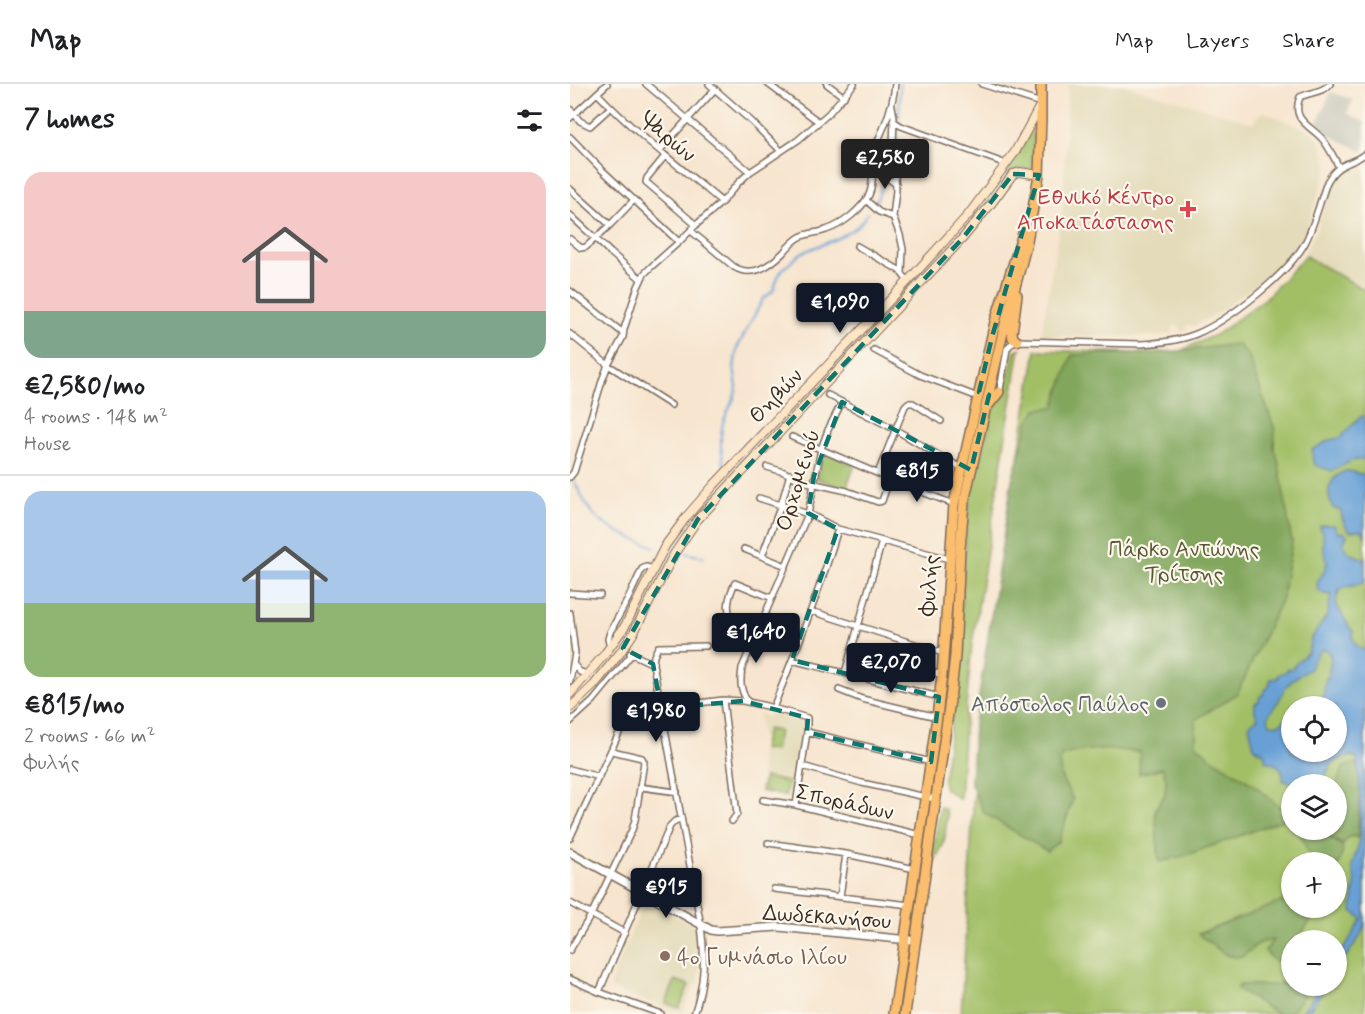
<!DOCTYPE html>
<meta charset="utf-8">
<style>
:root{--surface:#fff;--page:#f2f2f2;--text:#202124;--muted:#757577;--line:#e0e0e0;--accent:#111827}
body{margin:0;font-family:Mynerve,sans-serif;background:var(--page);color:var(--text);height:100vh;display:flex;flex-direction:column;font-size:22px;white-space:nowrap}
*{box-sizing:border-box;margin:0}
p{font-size:20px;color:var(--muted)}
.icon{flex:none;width:33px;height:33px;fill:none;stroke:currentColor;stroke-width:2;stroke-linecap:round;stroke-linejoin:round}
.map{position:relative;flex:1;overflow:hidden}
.details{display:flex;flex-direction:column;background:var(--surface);width:570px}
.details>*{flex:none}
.controls{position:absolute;left:711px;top:612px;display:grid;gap:12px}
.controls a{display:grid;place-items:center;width:66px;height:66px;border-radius:50%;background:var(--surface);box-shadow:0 2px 4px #0004;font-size:30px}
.price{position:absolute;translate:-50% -51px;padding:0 14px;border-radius:6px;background:var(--accent);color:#fff;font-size:20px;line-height:39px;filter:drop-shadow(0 2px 3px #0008)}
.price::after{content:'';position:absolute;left:50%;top:36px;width:18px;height:14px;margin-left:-9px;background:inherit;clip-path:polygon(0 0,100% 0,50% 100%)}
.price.active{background:#222;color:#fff}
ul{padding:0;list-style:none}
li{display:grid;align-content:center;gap:12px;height:318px;padding:0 24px}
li+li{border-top:2px solid var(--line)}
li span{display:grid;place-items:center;height:186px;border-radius:18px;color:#555}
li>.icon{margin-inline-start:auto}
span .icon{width:108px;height:108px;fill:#fffc;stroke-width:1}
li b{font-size:26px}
h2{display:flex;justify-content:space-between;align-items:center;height:72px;padding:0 24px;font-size:26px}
header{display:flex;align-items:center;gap:36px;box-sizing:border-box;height:84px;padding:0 30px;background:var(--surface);border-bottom:2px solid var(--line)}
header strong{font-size:28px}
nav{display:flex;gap:33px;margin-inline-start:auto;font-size:21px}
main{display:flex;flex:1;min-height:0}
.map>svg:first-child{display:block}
.built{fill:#e4dbba}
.industrial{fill:#c6c5b8}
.green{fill:#a2bf66;stroke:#6e7442;stroke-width:1.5;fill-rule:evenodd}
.forest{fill:#81a65b;stroke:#5e683c;stroke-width:1.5}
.water{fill:#67a0d6;stroke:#51657a;stroke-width:1.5;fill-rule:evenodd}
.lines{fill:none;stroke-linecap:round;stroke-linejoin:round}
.stream{stroke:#67a0d6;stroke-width:2}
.pedestrian-casing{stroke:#7d6b5c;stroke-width:8}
.minor-casing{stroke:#7d6b5c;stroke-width:8}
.tertiary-casing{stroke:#7d6b5c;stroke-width:10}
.secondary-casing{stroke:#7d6b5c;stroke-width:10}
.primary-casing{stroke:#7d6b5c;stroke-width:12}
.pedestrian{stroke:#fff;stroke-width:4.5}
.minor{stroke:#fff;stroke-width:5}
.tertiary{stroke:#fff;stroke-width:7}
.secondary{stroke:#fde5c5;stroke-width:8}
.primary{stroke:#fbbd6e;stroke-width:9}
.marked{fill:none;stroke:#0f766e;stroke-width:4.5;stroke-dasharray:12 8;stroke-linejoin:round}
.health-dot{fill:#e0444e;stroke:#fbf7ec;stroke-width:2}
.worship-dot{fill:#6b7280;stroke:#fbf7ec;stroke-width:2}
.education-dot{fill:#8d6e63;stroke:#fbf7ec;stroke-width:2}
.labels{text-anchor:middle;stroke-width:4.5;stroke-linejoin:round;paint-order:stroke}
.street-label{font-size:22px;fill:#3b2a1e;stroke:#fbf7ec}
.health-label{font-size:22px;fill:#be3a42;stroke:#fbf7ec;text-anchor:end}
.park-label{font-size:22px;fill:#5a5734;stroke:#fbf7ec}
.worship-label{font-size:22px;fill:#5b616d;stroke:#fbf7ec;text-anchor:end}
.education-label{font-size:22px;fill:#785e54;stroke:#fbf7ec;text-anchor:start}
</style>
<header>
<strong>Map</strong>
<nav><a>Map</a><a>Layers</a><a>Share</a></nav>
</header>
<main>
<section class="details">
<h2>7 homes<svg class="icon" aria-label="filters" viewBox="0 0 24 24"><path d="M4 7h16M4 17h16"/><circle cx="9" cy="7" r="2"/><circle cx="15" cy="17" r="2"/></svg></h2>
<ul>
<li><span style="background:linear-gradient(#f6c9c9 75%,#7fa58c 0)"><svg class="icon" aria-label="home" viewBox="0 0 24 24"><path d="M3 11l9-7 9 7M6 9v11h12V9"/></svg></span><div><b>€2,580/mo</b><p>4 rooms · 148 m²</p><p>House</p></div></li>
<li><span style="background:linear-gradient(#a9c7e8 60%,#8fb573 0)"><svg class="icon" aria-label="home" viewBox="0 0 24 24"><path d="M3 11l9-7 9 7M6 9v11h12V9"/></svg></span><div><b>€815/mo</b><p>2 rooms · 66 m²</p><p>Φυλής</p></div></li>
</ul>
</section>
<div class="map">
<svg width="795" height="930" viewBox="0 0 795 930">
<rect width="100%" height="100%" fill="#fbf7ec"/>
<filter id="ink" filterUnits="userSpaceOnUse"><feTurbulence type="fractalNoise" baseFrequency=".0167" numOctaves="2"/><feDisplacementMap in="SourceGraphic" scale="12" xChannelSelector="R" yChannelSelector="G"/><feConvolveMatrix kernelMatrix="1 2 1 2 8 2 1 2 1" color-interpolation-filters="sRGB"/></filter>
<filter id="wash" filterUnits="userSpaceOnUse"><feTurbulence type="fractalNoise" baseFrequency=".008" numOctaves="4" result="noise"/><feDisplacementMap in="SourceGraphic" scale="24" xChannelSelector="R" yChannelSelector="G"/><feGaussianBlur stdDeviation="1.35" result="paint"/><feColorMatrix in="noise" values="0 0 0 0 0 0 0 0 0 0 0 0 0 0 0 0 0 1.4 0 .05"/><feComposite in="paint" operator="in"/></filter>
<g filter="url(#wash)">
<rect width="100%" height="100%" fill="#f7e5cf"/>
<path class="built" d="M498,0H552L683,39L690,29L695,28L742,48L749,56L758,81L737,145L722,170L704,187L647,229L624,242L621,240L616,242L617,246L612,248L611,244H609L608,242H603L602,249L590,252H471L493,121Z
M781,85H795V204L734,171L746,147L758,109L769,91L774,87Z
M199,629L215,633L220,631L227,634L234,640L223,713L221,715L190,709L192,692L190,674L192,656L189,630L199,633Z
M75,816L124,842L127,846L129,861L125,865L128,870L130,879L128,900H125L113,930L88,922L85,917L80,919L40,904L41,897Z"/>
<path class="industrial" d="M761,8L783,16L777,29L795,38V62L792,67L745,44Z"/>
<path class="green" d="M461,47H464L462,85C452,85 446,83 439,91L437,90Z
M735,172L795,206V930H391L408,639L422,530L466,266L574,269L610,267L647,250L696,214ZM722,622H766V668H722ZM722,700H766V746H722ZM722,778H766V824H722ZM722,856H766V902H722Z
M450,264L402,561L395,634L390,715L375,705L373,697L387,597L395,462L400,411L404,394L415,359L422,328L434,310L444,268Z
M254,368L283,381L284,384L276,404L247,395L252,369Z
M197,645L209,647L205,667L192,665Z
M194,693L218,698L215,712L191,707Z
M370,723L375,725L377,731L375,752L373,761L364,778L355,836L352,838Z
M105,896L119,901L109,924L96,919Z"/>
<path class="forest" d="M667,260L678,271L705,346L704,364L708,375L722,458L712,514L667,610L626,635V660L640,673L684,701L718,730L721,729V738L720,736L718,731L715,735L617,771L589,778L585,726L595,710L596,696L593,684L569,690L570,668C544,665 516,663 491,672C487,691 494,699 503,715L489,757L477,767L414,729L401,700L404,638L408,619L442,396L459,336L467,325L484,323L502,271L601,268Z
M788,679L790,702L788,749L787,754L782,752C777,754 775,756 773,761L751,746H766V700L774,683Z
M728,746H749L772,762L773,767L767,785L766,778H743Z
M721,814L722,824H750L727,856H722L721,866L705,878L695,867L703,856L689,859L673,872L665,873L656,871L628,850Z
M721,897L722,902H741L720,930H708L667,905L670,901H704Z"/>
<path class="water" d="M795,332V375L781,377L762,387L745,381L743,377L742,366L759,356L770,354L790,333Z
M775,387H779L795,391V453L792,446L780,447C774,442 772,435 771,427L763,424C755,408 758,395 775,387Z
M752,441H764L768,449L773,448L777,452L773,461C778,470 786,472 795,475V497C778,508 767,495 766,522C774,529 775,540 783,547C781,557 785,563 795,566V840L789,854L767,886V876L792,835L782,827L785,798L782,782L788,763L790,746V700L787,675L782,672C776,673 768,676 763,680C760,682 758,688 755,692C744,704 726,703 713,696C714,683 707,680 695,677V670L684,663L679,642L681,639L688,634L685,628V619L689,617L690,612L693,611L694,606L697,605L700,600V597L701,595L708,594V591L717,587V585H722L727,578L738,568L741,555L758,530L759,519L762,511L754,510L748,506L747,498L755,486L757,477L753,464V448L750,444V442ZM753,565L757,566L761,574L758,594H756L752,619H750L746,622H766V668H722L721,629C713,637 712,642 700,640C695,631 702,626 707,619C710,615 712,610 714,606C720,596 730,590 740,585C741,578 747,569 753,565Z
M750,902H756L737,930H731Z"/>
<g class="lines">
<path class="stream" d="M329,36L330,0
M313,87C315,78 319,74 326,69L328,62L327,43
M306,118L314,96
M154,381L151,362V351L153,338L164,314L167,303L164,284L167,264L193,215L203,207L208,193L212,186L231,169L266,155L284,145L290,140L298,129
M4,397C10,408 15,421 23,430C38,446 64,455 85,463
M116,469L134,473"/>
</g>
</g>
<g filter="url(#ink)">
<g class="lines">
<g class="pedestrian-casing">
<path id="pedestrian" d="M70,703L107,708"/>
</g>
<g class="minor-casing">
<path id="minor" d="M76,0L180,88
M139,0L181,37L211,67
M198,0L249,38
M257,0L274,13
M412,0L471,19
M760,0C752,9 740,8 730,13C720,38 743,42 754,57C760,65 764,74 769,83
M27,9C65,49 110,83 152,118
M322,22L324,33L323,63L326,106L323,133L330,151L333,165L332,189
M0,25L10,37L20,42L41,23
M0,34L37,0
M323,37L331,42L431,78L436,81
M0,53L31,85L109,158
M90,66L145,5
M95,72L77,94L76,98L126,141
M303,84L326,100
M0,105L40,141L16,163L11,164L0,155
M296,116L309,128L323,133
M0,131L41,169L71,195
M40,141L64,116
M121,147L164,183C183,194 199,182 213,169C218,163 223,157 230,153C238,149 248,149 256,146C272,141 291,126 299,111C304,100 302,87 303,75C303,63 311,52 315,40C320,27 324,14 325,0
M287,162L329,186L338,197
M0,207L53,249
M0,250L38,281L101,321
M304,266L350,291L408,313
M428,309L430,306L437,265L440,261L447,257L571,260C589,259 609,257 626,250C658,237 718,190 735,159C744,142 750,117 757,98C768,78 778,82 795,70
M258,311L326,346L373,374L394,385
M222,353L344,405L384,420
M197,383L214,388L232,397L277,407L308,418L312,417L320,394
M308,389L335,322L338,319H343L371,337
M0,393L4,388L33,294L38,281L53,253L54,245L67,205L74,190L81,183L109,158L126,141L152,118L169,98L180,88L228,56L258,30L284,0
M189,414L241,431L268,445L379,475
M174,465L216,482
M192,472L211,421L220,390
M0,509L30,511
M241,527L373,569
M0,529L5,569L0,597
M189,545C181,542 172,540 165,536C153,529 160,509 165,499L202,514
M40,563L38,555L40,548L58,515L72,485L76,483L84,485
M60,569L83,580
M306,571L372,591
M222,576L369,613
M4,581L10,588L18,590
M275,589L312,457
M269,606L292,615L367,633
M153,616L167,730L162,737
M178,618C170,606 170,598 172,584L238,430L251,365L258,346L272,318
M203,624C227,565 250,506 268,445
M0,638L23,617L62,570
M237,648L361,678
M232,682L292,699L365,715
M0,685L29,693
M193,716L226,721L350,751
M0,754L57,632L59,629L63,627L153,616L173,617L196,622L237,634V648L226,721
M198,759L276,770L345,785
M204,805L340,821
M270,813L276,770
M0,819L55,849
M0,866L21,831L62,746L65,736L74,678L72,674L42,667
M0,895L29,908L91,930
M29,908L100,742L105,737L111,735
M124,930C135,898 135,874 131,842L83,580L84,572L88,563L136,562"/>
</g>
<g class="tertiary-casing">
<path id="tertiary" d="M0,768L141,846L147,847L209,843L339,856"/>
</g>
<g class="secondary-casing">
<path id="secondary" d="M0,610L34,571L55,542L95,462L117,432L144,401L338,197L399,130L445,68L471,20
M0,624L24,601L50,569L63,550L104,470L128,435L392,155L421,120L443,90L450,88L469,91"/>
</g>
<g class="primary-casing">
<path id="primary" d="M447,257L443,254L442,249L447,211
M417,323L429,308
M324,930L367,633L372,591L384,420L425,238L455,143
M335,930L380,616L385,572L390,465L394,418L433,248L456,162L469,91L471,34V0"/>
</g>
<use href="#pedestrian" class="pedestrian"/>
<use href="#minor" class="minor"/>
<use href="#tertiary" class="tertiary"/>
<use href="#secondary" class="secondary"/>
<use href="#primary" class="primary"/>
</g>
</g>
<path class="marked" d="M443,90L469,91L422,253L409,308L419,311L401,386L272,318L244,392L238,429L268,445L222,576L369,613L361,678L237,648L238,634L173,617L91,624L83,580L53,564L128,435L392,155Z"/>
<path class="health-dot" d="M615 116h6v6h6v6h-6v6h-6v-6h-6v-6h6z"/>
<circle class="worship-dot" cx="591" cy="619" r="6"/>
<circle class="education-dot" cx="95" cy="872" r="6"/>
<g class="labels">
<g class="street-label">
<text transform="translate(99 52) rotate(41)" y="8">Ψαρών</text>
<text transform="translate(205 311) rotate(-46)" y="8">Θηβών</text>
<text transform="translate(227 396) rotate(-73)" y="8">Ορχομενού</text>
<text transform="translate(358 501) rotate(-86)" y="8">Φυλής</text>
<text transform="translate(275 717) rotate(13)" y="8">Σποράδων</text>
<text transform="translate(257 832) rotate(4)" y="8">Δωδεκανήσου</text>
</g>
<g class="health-label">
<text x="604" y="120">Εθνικό Κέντρο<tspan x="604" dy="25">Αποκατάστασης</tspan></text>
</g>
<g class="park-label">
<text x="614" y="472">Πάρκο Αντώνης<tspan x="614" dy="25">Τρίτσης</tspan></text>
</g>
<g class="worship-label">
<text x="579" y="627">Απόστολος Παύλος</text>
</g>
<g class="education-label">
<text x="107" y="880">4ο Γυμνάσιο Ιλίου</text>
</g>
</g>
</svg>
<div class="controls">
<a><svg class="icon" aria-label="locate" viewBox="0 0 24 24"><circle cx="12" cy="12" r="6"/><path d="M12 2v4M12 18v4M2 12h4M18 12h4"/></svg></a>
<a><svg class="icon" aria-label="layers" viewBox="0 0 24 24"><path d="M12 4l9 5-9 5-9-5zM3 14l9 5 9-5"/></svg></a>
<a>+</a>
<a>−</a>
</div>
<b class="price active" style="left:315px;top:106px">€2,580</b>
<b class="price" style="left:270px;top:250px">€1,090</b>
<b class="price" style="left:347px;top:419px">€815</b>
<b class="price" style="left:186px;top:580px">€1,640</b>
<b class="price" style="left:321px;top:610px">€2,070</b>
<b class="price" style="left:86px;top:659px">€1,980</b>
<b class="price" style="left:96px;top:835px">€915</b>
</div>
</main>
